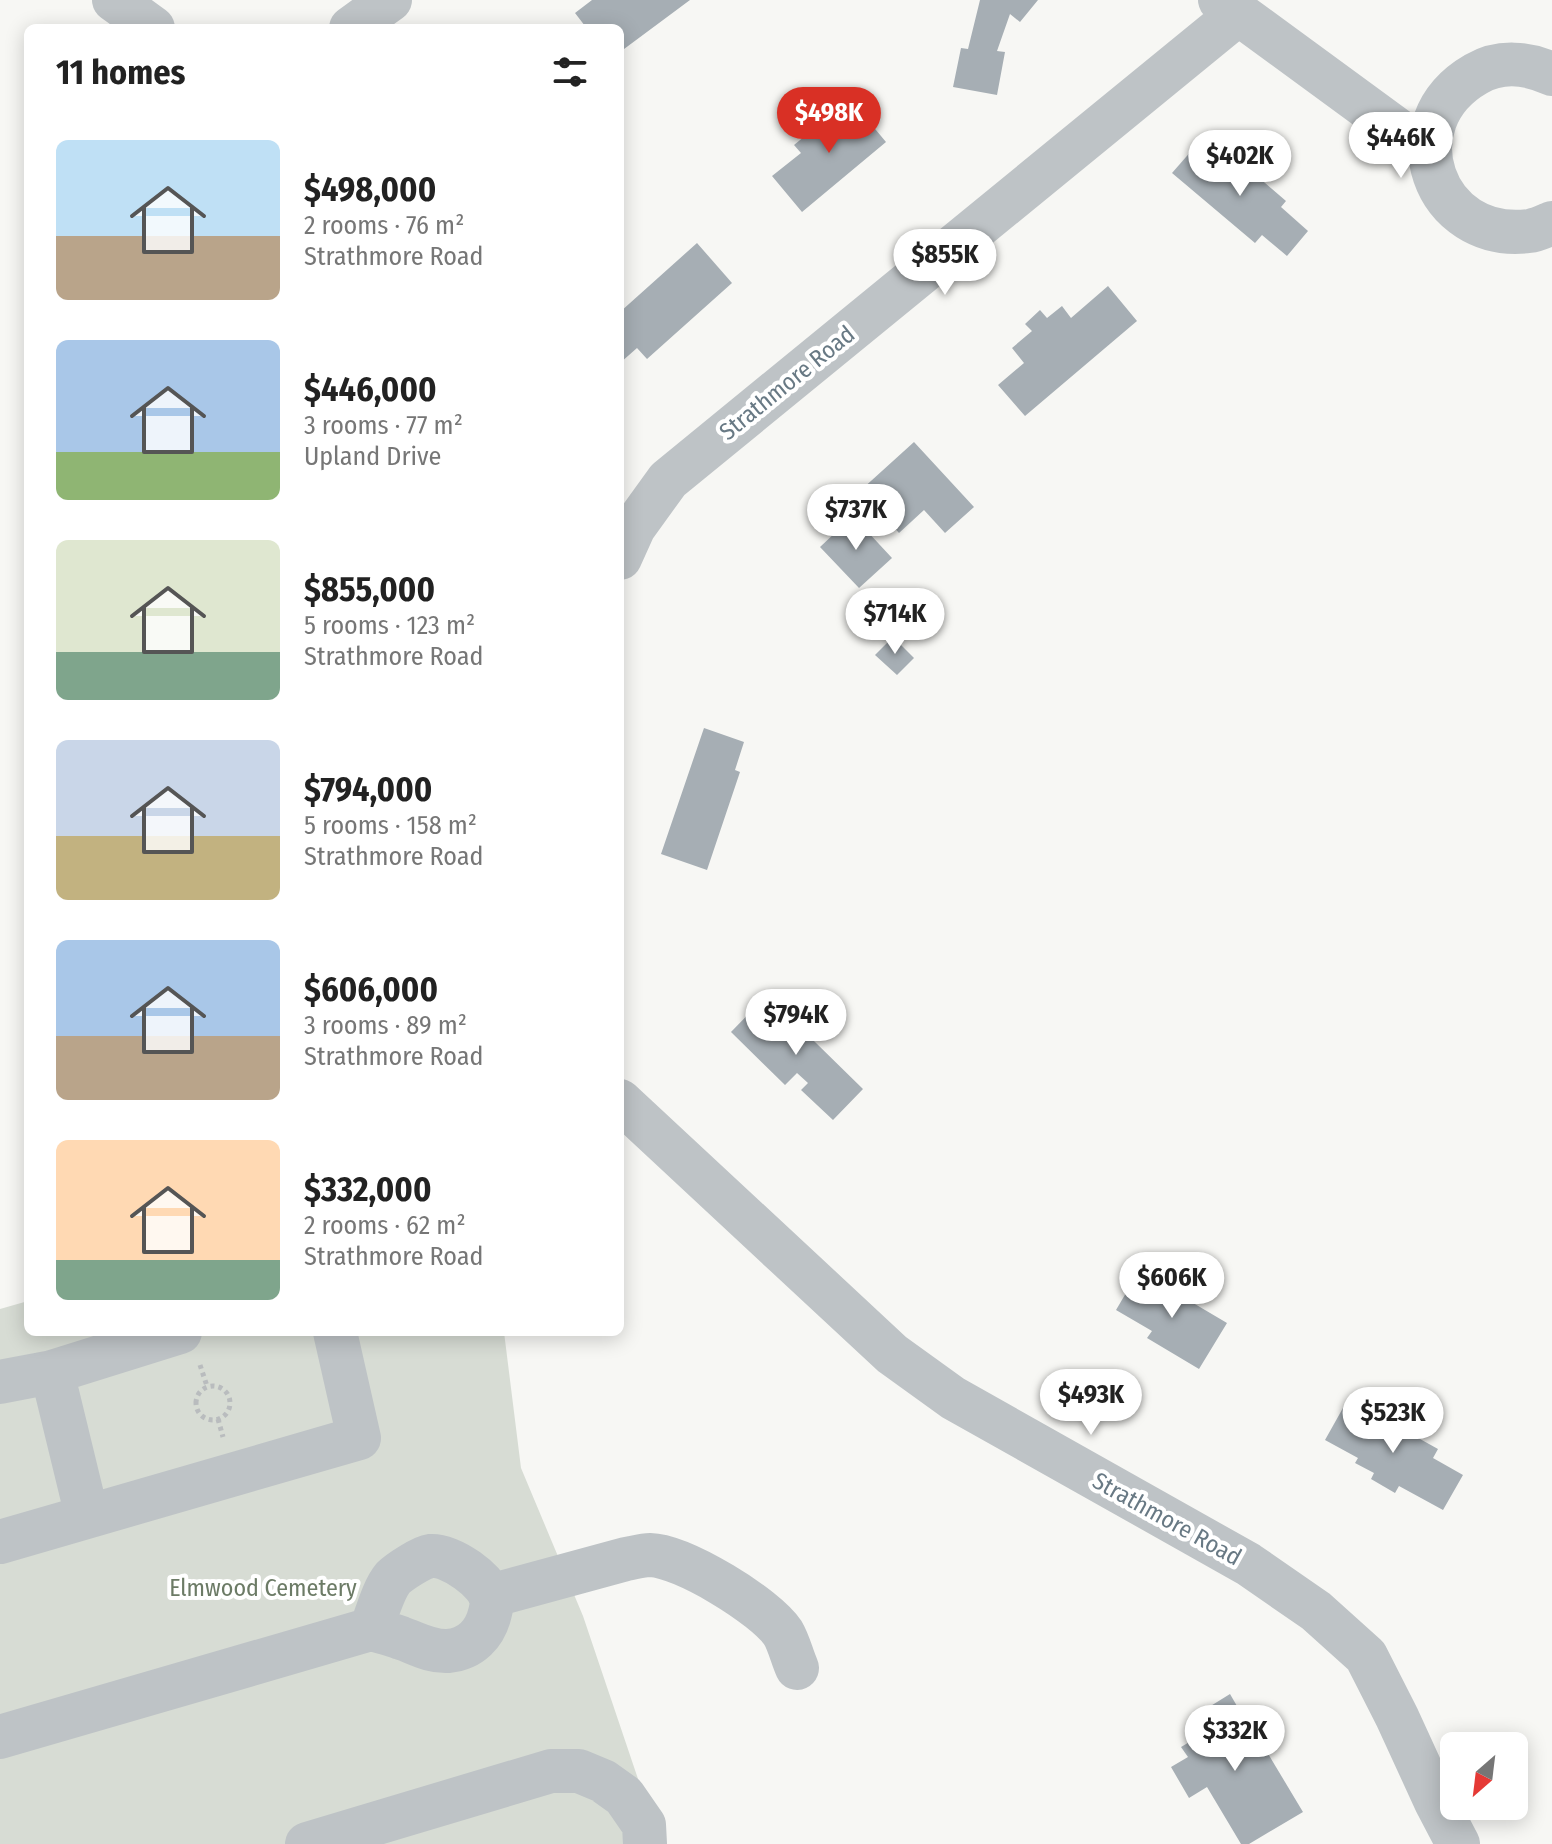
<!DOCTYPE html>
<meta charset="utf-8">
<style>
:root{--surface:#fff;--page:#f6f6f6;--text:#222;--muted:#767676;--accent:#d93025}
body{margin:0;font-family:"Fira Sans Condensed",sans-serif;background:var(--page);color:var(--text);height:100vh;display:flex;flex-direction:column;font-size:30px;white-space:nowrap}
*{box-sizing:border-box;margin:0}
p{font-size:26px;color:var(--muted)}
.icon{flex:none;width:44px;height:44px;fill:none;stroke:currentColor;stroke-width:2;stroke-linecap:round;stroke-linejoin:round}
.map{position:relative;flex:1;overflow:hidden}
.sheet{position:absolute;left:24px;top:24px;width:600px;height:1312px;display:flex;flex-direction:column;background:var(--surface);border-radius:12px;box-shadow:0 4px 20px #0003}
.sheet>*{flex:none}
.needle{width:52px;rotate:208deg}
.buttons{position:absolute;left:1440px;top:1732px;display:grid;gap:16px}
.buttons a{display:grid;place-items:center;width:88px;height:88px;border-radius:12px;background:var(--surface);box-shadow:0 4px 20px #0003;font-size:40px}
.price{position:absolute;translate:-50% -68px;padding:0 18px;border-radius:28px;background:#fff;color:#222;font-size:26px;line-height:52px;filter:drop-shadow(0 2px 4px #0008)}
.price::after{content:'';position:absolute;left:50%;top:48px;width:24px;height:18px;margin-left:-12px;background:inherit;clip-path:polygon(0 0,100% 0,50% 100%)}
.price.on{background:var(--accent);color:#fff}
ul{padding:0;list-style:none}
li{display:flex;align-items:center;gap:24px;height:200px;padding:0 32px}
li span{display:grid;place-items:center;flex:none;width:224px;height:160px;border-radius:12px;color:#555}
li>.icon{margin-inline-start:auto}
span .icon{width:96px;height:96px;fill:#fffc;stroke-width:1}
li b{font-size:34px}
h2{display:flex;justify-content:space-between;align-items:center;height:96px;padding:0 32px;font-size:34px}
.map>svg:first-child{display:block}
.green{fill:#d7dcd4}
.building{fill:#a6aeb4}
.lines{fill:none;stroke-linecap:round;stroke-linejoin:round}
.path{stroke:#b9bcbe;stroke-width:5;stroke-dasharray:4 4;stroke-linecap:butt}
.minor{stroke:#bec3c6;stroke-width:44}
.labels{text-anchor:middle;stroke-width:8;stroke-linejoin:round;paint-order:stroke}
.street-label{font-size:24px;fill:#687984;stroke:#fff}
.park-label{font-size:24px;fill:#6c7b66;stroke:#fff}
</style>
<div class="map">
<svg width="1552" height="1844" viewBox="0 0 1552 1844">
<rect width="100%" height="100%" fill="#f7f7f4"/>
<path class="green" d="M28,1301V1332H504L521,1468L583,1616L660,1844H0V1309Z"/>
<path class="building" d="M592,0H690L620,52V28H582L585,26L575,13Z
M980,0H1038L1020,22L1010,14L997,51L1005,52L997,95L953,87L961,48L968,49Z
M850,99L886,142L802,212L772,176L801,153L794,145Z
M1200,141L1229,166L1236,158L1286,201L1281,207L1308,231L1287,256L1262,235L1255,243L1172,173Z
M697,243L732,283L647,359L637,348L620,363V312Z
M1108,286L1137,321L1025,416L998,385L1024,363L1012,348L1032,331L1025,324L1040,310L1047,318L1062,306L1071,318Z
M914,442L974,507L945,533L924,510L899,533L861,490Z
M853,516L892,558L859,588L820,547Z
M893,637L914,658L897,675L875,655Z
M704,728L744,742L735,770L740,772L707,870L661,854Z
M767,995L863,1089L833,1120L801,1090L808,1083L797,1073L785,1085L731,1032Z
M1139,1271L1227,1323L1199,1369L1147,1338L1152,1331L1116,1310Z
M1348,1399L1438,1449L1433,1458L1463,1475L1443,1510L1399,1486L1395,1493L1371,1479L1374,1473L1355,1463L1358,1458L1325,1440Z
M1230,1694L1255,1737L1248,1741L1255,1752L1264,1747L1303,1812L1249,1844H1241L1207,1787L1189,1798L1171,1767L1188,1757L1181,1747L1198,1737L1188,1720Z"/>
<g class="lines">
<path class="path" d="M200,1365L207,1386
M196 1403a17 17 0 1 1 34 0a17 17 0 1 1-34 0Z
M218,1419L223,1437"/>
<path class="minor" d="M114,0L153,28
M1220,0L1429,153
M351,28L390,0
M1552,74C1528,63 1500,60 1476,74C1391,123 1433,243 1529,231C1537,230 1545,226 1552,223
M620,558L634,527L668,480L1238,14
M620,1101L892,1354L953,1398L1248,1564L1316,1611L1366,1656L1397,1717L1436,1802L1458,1844
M52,1372L87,1516
M0,1382L52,1372L180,1332
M0,1542L359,1438L335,1332
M490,1596L626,1559C633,1558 642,1555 650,1555C683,1556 765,1606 783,1633C789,1643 792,1657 797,1668
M0,1737L371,1629C381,1632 391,1634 401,1638C416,1643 430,1652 448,1651C471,1649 485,1634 490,1613C491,1609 492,1604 492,1601C489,1581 450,1554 430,1556C422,1557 399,1572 393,1578C383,1590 377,1614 371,1629
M307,1844L551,1771H579L603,1781L624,1796L644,1825L645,1844"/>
</g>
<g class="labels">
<g class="street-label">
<text transform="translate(787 383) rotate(-39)" y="8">Strathmore Road</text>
<text transform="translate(1167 1519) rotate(29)" y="8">Strathmore Road</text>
</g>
<g class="park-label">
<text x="263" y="1596">Elmwood Cemetery</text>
</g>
</g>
</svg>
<div class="buttons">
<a><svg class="needle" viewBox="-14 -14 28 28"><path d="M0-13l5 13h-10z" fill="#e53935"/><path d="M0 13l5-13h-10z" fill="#767676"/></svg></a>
</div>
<b class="price on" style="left:829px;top:155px">$498K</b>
<b class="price" style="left:1401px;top:180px">$446K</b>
<b class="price" style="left:1240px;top:198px">$402K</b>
<b class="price" style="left:945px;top:297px">$855K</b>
<b class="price" style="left:856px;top:552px">$737K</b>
<b class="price" style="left:895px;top:656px">$714K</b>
<b class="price" style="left:796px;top:1057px">$794K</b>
<b class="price" style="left:1172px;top:1320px">$606K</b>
<b class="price" style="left:1091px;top:1437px">$493K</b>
<b class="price" style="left:1393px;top:1455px">$523K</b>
<b class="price" style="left:1235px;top:1773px">$332K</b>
<section class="sheet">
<h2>11 homes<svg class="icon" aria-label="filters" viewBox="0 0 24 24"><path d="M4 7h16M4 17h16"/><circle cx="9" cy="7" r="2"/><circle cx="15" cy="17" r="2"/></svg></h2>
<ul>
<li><span style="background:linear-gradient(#bfe0f5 60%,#b9a48a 0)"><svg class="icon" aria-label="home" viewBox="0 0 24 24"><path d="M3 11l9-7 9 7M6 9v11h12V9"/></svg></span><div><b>$498,000</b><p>2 rooms · 76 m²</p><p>Strathmore Road</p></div></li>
<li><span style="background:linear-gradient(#a9c7e8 70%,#8fb573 0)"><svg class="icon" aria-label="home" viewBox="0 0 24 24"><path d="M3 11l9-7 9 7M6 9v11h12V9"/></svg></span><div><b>$446,000</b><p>3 rooms · 77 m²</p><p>Upland Drive</p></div></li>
<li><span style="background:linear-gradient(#dfe7d0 70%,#7fa58c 0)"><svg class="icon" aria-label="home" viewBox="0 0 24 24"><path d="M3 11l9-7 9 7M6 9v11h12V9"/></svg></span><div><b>$855,000</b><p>5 rooms · 123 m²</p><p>Strathmore Road</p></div></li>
<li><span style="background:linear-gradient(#c9d6e8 60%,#c2b280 0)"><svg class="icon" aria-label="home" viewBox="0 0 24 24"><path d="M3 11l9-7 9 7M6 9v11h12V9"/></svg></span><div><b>$794,000</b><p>5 rooms · 158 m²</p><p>Strathmore Road</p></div></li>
<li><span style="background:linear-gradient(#a9c7e8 60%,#b9a48a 0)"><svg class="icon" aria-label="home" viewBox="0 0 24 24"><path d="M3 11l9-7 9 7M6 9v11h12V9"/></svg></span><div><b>$606,000</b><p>3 rooms · 89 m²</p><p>Strathmore Road</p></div></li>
<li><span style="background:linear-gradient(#ffd9b3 75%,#7fa58c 0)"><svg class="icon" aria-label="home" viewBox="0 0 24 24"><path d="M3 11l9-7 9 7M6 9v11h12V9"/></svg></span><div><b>$332,000</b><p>2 rooms · 62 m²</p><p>Strathmore Road</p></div></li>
</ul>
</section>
</div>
